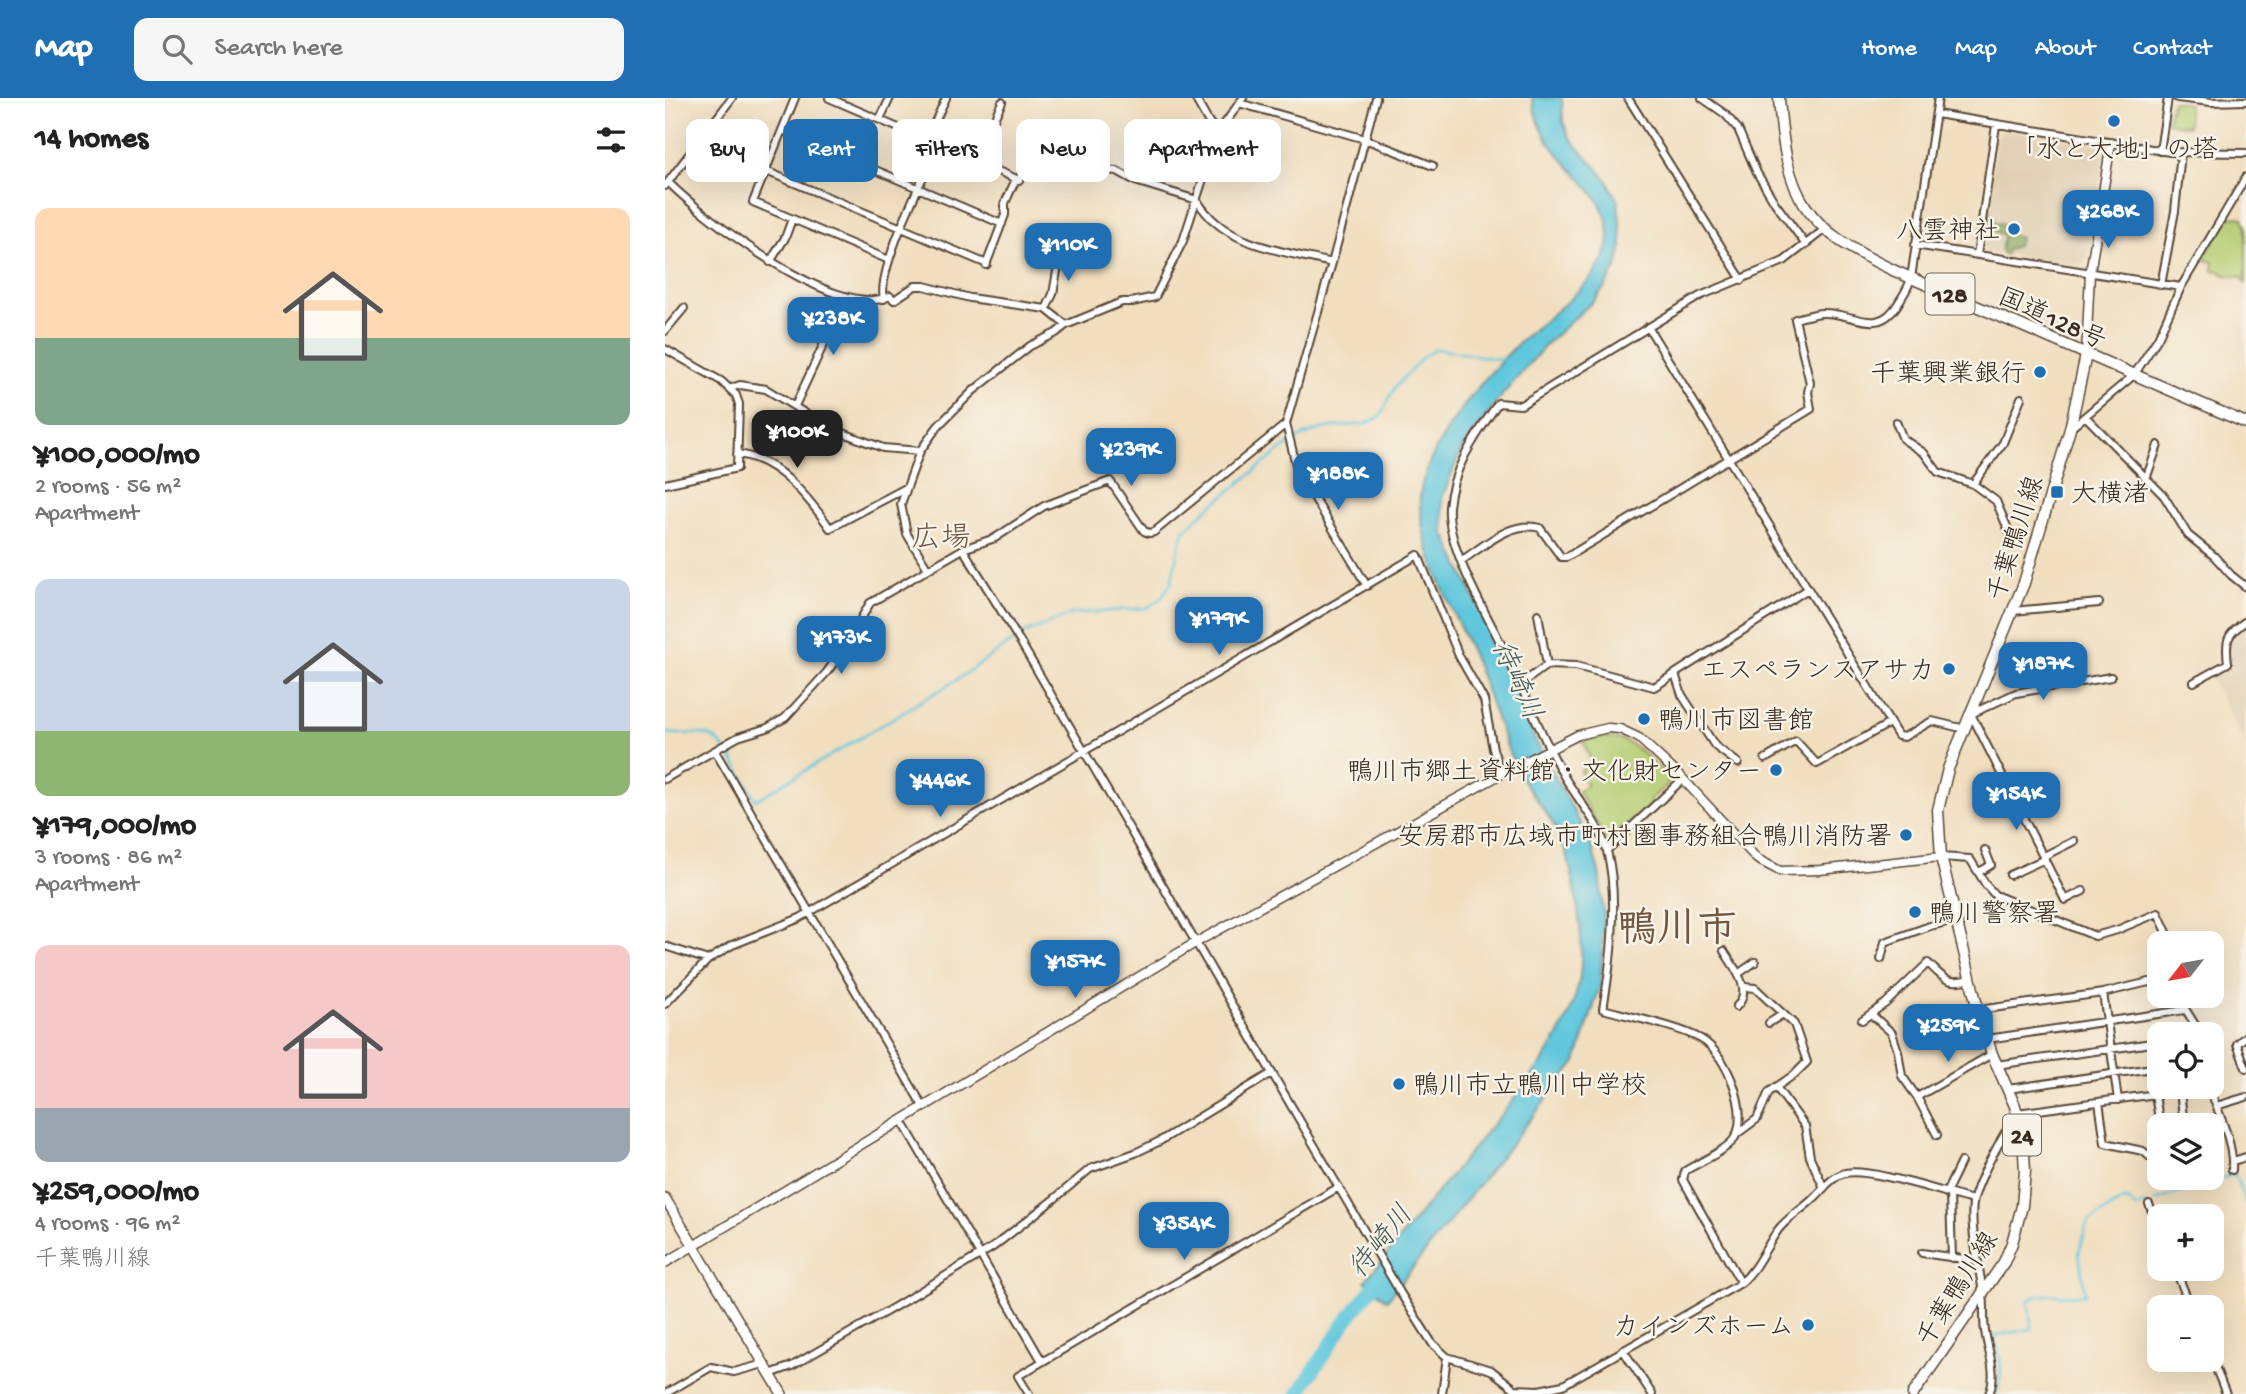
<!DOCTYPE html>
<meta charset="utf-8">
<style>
:root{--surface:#fff;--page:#f6f6f6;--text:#222;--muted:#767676;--accent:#1f6fb2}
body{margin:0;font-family:"Gochi Hand","Klee One",sans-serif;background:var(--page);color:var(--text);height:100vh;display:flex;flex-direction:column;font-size:26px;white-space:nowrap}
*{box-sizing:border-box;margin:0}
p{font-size:23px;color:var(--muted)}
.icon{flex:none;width:38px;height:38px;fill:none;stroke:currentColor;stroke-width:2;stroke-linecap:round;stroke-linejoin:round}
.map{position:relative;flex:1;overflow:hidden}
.drawer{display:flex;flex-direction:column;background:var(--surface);width:665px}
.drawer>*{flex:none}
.hud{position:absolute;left:21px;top:21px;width:665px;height:63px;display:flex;gap:14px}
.needle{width:46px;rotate:239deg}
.tools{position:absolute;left:1482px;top:833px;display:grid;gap:14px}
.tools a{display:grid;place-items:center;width:77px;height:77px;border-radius:14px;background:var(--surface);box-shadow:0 7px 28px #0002;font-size:35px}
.price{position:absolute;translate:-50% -60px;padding:0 16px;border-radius:14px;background:var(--accent);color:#fff;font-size:23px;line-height:46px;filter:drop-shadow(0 2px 4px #0008)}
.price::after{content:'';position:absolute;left:50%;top:42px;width:21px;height:16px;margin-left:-10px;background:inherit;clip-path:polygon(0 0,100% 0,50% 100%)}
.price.selected{background:#222;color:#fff}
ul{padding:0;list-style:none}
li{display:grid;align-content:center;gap:14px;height:371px;padding:0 35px}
li span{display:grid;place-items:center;height:217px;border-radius:14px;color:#555}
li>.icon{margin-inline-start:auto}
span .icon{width:126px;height:126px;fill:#fffc;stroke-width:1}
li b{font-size:30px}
h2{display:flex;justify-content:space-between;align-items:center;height:84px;padding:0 35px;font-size:30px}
.pill{padding:0 24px;border-radius:14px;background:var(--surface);box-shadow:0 7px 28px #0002;font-size:24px;line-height:63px}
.pill.selected{background:var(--accent);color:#fff}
header{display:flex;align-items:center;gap:42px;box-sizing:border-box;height:98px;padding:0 35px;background:var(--accent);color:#fff}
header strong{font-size:33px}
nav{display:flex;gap:38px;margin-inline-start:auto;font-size:24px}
.search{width:490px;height:63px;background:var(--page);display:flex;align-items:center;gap:18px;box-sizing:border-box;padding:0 24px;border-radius:14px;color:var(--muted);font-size:26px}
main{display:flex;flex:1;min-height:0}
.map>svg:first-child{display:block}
.built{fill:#e0ceb1}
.green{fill:#b6ce73;stroke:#787c48;stroke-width:2}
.forest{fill:#90b165;stroke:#666e42;stroke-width:2}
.water{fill:#60c7dd;stroke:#4e787e;stroke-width:2}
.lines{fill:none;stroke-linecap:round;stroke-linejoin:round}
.stream{stroke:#60c7dd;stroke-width:2.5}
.river{stroke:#60c7dd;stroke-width:14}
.minor-casing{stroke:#564536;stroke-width:10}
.tertiary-casing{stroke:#564536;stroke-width:11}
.secondary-casing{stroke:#564536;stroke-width:12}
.primary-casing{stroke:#564536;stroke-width:13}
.trunk-casing{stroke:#564536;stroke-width:13}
.minor{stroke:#fff;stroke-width:6}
.tertiary{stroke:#fff;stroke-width:8}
.secondary{stroke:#fff;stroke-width:9}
.primary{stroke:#fff;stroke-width:10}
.trunk{stroke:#fff;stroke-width:10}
.poi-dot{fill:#1f6fb2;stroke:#f7f3e8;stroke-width:2.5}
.labels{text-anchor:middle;stroke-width:5;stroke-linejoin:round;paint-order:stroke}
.shield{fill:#f7f3e8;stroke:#73665b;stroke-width:2}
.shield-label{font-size:24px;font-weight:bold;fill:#3b2a1e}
.poi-label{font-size:26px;fill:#3b2a1e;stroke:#f7f3e8;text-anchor:end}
.street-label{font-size:26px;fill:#3b2a1e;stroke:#f7f3e8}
.water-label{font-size:28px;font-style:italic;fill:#465957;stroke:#f7f3e8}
.quarter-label{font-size:30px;fill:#725740;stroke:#f7f3e8}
.town-label{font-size:40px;font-weight:bold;fill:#725740;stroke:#f7f3e8}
</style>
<header>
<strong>Map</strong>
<div class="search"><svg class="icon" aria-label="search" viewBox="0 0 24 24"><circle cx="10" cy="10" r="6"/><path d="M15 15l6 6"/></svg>Search here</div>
<nav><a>Home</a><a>Map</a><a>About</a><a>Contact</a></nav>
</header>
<main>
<section class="drawer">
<h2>14 homes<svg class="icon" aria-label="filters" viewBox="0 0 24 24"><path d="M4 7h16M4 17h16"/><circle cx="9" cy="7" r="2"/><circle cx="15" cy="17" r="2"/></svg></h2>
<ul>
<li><span style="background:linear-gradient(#ffd9b3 60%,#7fa58c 0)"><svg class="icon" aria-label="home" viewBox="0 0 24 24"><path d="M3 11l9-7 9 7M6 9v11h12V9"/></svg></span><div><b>¥100,000/mo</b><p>2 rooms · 56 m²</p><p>Apartment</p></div></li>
<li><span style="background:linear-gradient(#c9d6e8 70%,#8fb573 0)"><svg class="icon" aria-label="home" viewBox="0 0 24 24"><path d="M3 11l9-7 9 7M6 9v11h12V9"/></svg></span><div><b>¥179,000/mo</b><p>3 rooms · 86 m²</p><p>Apartment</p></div></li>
<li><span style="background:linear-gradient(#f6c9c9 75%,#9aa5b1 0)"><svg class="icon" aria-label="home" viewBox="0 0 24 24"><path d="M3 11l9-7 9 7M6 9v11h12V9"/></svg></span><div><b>¥259,000/mo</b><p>4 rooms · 96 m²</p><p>千葉鴨川線</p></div></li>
</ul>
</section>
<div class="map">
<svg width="1581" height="1296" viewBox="0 0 1581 1296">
<rect width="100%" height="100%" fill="#f7f3e8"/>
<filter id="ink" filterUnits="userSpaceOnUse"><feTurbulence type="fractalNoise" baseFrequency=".0143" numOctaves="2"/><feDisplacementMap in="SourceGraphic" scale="14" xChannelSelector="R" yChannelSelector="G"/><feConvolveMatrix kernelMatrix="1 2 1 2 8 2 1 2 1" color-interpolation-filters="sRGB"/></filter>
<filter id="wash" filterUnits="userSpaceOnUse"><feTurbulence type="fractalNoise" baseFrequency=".00686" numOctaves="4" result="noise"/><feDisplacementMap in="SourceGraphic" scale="28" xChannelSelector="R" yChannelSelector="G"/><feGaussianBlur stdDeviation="1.57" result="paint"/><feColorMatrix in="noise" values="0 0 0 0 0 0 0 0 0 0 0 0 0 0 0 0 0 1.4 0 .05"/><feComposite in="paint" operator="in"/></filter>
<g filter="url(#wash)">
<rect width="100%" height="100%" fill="#f1debf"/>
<path class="built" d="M1339,32L1432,46L1437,51L1439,57L1422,161L1418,165L1413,167L1322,154L1318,148L1332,40Z
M1581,528V648L1546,580L1566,568L1564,545L1574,531Z"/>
<path class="green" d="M1507,3L1523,6V28L1502,24Z
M1565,118L1578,120L1581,127V187L1577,179L1560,177L1554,173L1548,172V164L1538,161Z
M938,639C967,639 982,658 1001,678L1004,685L985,702L986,706L946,741L940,739L913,693L922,687L915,673L927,665L918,643Z"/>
<path class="forest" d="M1326,116L1331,125L1340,126L1342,135L1355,140L1352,148L1343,151L1340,157L1336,154L1339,137C1328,132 1321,133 1321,119Z"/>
<path class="water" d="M867,0H897L898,24L905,40L942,82L953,103L957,148L952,168L940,189L926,205L883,244L839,295L798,348L777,400L779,434L852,593L870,642L925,743L934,774L939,818L935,888L911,964L722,1202L700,1183C738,1136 776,1089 814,1043C851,998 896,951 912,893C923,853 911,775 894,737C885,716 868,699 856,679C836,642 826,601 810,563C791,517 753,450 755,400C758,350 819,279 854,245C882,217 946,179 944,136C942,93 900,73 881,39C874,27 869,13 867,0Z"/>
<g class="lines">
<path class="stream" d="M0,635C14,638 31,633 45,638C62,645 81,685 91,702L290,583L358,536L407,516L482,510L496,500L506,485L514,448L520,432L542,411L630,341L659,330L700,326L715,319L730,289L759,258L771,251L840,262
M1490,1103L1570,1076L1581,1107
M1332,1296C1338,1275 1337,1258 1328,1238L1367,1231L1363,1203C1379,1191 1401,1201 1420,1196L1414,1155L1422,1125L1458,1102L1464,1103L1471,1110L1481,1106"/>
<path class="river" d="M633,1296L681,1223L720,1174"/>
</g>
</g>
<g filter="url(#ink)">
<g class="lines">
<g class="minor-casing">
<path id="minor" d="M130,0L88,104L224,162
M164,0L354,82L367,57L427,71L452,73L470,83L532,102C559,149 620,153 667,165
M530,0L543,23L553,35
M963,0L1077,182
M1037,0L1060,16L1073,31L1092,75L1110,105L1141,147
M1512,0L1546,4L1581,3
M574,5L700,41L768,68
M1271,16L1505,54L1581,55
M215,21L225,0
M117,32L337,126
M262,41L281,0
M1495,53L1503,0
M310,62L337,4
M101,73L322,166
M3,84C39,120 173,224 225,198L229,202L250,188H259L305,200L381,211L401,227
M0,88L67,0
M1250,147L1516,189
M1312,157L1331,27
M105,164L120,140L127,121
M321,167L340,117V105L351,81
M1496,187L1510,113L1516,55
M219,201C211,172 260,77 273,46
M381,211L388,196L396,150
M983,229L1233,638L1239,639L1267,623L1300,631
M0,233L19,210
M0,251L56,283L71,297L74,306L72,370L0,386
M66,290L75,287L101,291L162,329L218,350L255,353
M130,308L181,198
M1421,319L1499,398L1523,437L1549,458L1566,477L1581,489
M1231,324L1238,341L1259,355L1273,374L1308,386L1331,403L1349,445
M621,326L632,371L702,488
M1406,330L1469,277L1493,240L1516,189L1581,79
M72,356C112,360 143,399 165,430L241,390
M1481,381L1493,347
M1308,386L1338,345L1356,300
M298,451L356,545L736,1196L767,1245L782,1259L826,1272L850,1291L874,1292L898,1287L1076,1185C1092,1171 1100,1150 1113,1132C1123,1119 1137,1112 1149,1100C1158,1092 1165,1080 1177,1076C1199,1067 1282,1096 1308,1102
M796,463C819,448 846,422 875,430L896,459H902L1146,311L1143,294L1145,285L1130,221C1138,219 1148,216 1156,215C1188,213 1213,241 1234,204C1239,196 1244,189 1246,180L1273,0
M263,471L242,436L236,406L255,353L273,328L308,293L365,248L391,235L401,227L457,204H467L490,199L518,143L553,35L578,0
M1348,513L1434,505
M873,516L882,567
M1010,576L1017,597L1050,648L1073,665
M1529,584L1563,565C1560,542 1562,536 1581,523
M856,586L882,567L911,568L989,589L1143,491
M50,653L259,1010
M1100,661L1131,643L1152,666L1225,625
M0,681L73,639L102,630L120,620L162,574L180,549L205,505L298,451L330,440L379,408L445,383L479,433L484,435L489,434L621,326L667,165L711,0
M942,752L1018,681
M1379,758L1409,743
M1276,759L1305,761L1321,787L1330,797L1430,838L1452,832L1493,815L1507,845
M1314,774L1326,767L1320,752
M1345,777L1380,761
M1418,793L1400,802L1306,616L1351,595L1446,579
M0,848L43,862
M1059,853C1069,870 1089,892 1071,909
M1216,861L1220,844L1265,828L1291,822
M1073,876L1090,864
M1438,895L1453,1002
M1512,898L1536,936
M0,906L43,862L67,847L135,820L753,457L794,558L819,602L828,651L836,676
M1313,912L1438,895L1484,884L1494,885
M1207,917L1227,935L1233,953L1237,978L1252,999L1272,1037
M1197,922L1221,905L1263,865C1279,881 1282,887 1305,881
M1104,925L1118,916
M1581,938L1572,946L1581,970
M1322,941L1520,912
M1331,967L1494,944
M1111,989L1140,1028L1145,1059L1159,1090
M1544,989C1553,1014 1569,1044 1567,1072
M1343,991L1494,969
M1515,993L1519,1027
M1490,997L1495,1027
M1252,999L1327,956
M1434,1004L1440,1045L1478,1053L1492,1065
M1551,1008L1581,999
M1352,1015L1543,989
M237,1023L377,1263
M1073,1035L1092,1021L1104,994L1130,976L1142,964L1129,926L1090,890L1080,889
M1568,1063L1581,1059
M1281,1095L1296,1064
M1285,1097L1287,1160
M1484,1106L1494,1132
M1257,1155L1312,1163
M1510,1171L1526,1209
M1076,1185L1018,1082L1020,1073C1033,1065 1061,1053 1069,1041C1086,1016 1062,956 1036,941C1013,928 966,919 938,911C946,866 954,798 942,753C935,727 914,703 900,680C878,642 862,600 843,560C825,521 781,451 784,409C787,370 812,336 833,305L856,307L1035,198L1119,163L1160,131
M958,1252L987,1296
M1547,1261L1561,1296
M105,1276L127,1268L231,1208L328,1149L388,1102L425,1071L470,1055L495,1043L607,975
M0,1296L46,1269L69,1274L99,1266
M364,1296L353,1278L674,1089
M777,1296L782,1259
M1324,1296C1333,1275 1323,1254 1320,1233C1318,1220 1320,1208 1318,1196C1315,1170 1303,1124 1309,1100C1314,1083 1322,1067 1331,1051C1337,1040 1342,1027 1354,1023"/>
</g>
<g class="tertiary-casing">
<path id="tertiary" d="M1421,257L1425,175L1446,45
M0,1165L530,845L840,674L913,637L943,630L955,631L974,640L1018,681L1092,761L1115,773L1155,772L1276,759"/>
</g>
<g class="secondary-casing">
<path id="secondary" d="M0,1100L117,1296"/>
</g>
<g class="primary-casing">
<path id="primary" d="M1248,1296L1339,1164L1347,1145L1357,1108L1360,1073L1358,1038L1350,1008L1327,956L1313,912L1276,759L1273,712L1283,671L1359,485L1405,331L1421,257"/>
</g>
<g class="trunk-casing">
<path id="trunk" d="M1114,0C1121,100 1138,130 1230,173L1581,325"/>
</g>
<use href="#minor" class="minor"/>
<use href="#tertiary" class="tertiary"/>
<use href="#secondary" class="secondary"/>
<use href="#primary" class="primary"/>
<use href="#trunk" class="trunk"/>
</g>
</g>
<g class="poi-dot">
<circle cx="1449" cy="23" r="7"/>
<circle cx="1349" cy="131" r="7"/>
<circle cx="1375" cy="274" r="7"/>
<rect x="1385" y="387" width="14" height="14" rx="3.5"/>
<circle cx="1284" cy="571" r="7"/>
<circle cx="979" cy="621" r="7"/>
<circle cx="1111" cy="672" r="7"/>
<circle cx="1241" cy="737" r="7"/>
<circle cx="1250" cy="814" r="7"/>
<circle cx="734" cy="986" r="7"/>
<circle cx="1143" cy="1227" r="7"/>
</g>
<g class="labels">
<g class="shield">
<rect x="1260.5" y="175.5" width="49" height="41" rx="5"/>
<rect x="1338" y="1016.5" width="38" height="41" rx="5"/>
</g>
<g class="shield-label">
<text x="1285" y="204">128</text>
<text x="1357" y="1045">24</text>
</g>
<g class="poi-label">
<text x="1449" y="59" text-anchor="middle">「水と大地」の塔</text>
<text x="1335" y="140">八雲神社</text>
<text x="1361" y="283">千葉興業銀行</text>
<text x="1406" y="403" text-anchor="start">大横渚</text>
<text x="1270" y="580">エスペランスアサカ</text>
<text x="993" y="630" text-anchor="start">鴨川市図書館</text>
<text x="1097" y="681">鴨川市郷土資料館・文化財センター</text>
<text x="1227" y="746">安房郡市広域市町村圏事務組合鴨川消防署</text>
<text x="1264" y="823" text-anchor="start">鴨川警察署</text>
<text x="748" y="995" text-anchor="start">鴨川市立鴨川中学校</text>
<text x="1129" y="1236">カインズホーム</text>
</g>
<g class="street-label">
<text transform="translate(1388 219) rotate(24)" y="9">国道128号</text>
<text transform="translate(1349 440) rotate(-72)" y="9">千葉鴨川線</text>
<text transform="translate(1291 1190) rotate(-58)" y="9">千葉鴨川線</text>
</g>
<g class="water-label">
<text transform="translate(854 581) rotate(66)" y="10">待崎川</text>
<text transform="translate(714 1142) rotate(-51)" y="10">待崎川</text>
</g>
<g class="quarter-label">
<text x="276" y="448">広場</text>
</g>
<g class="town-label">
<text x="1012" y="842">鴨川市</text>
</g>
</g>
</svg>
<div class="tools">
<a><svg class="needle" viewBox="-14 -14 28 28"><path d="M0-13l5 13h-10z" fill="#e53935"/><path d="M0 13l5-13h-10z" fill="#767676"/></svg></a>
<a><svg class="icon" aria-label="locate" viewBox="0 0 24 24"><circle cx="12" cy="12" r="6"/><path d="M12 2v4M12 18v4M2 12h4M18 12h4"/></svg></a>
<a><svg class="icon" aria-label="layers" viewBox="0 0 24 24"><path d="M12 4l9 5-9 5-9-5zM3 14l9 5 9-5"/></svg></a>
<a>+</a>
<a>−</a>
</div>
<b class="price" style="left:1443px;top:152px">¥268K</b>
<b class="price" style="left:403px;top:185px">¥110K</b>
<b class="price" style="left:168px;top:259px">¥238K</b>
<b class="price selected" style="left:132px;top:372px">¥100K</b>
<b class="price" style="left:466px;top:390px">¥239K</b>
<b class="price" style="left:673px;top:414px">¥188K</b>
<b class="price" style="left:554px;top:559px">¥179K</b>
<b class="price" style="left:176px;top:578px">¥173K</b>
<b class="price" style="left:1378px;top:604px">¥187K</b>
<b class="price" style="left:275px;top:721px">¥446K</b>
<b class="price" style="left:1351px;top:734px">¥154K</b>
<b class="price" style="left:410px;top:902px">¥157K</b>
<b class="price" style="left:1283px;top:966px">¥259K</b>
<b class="price" style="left:519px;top:1164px">¥354K</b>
<div class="hud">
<a class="pill">Buy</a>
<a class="pill selected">Rent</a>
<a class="pill">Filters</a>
<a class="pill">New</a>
<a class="pill">Apartment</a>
</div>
</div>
</main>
